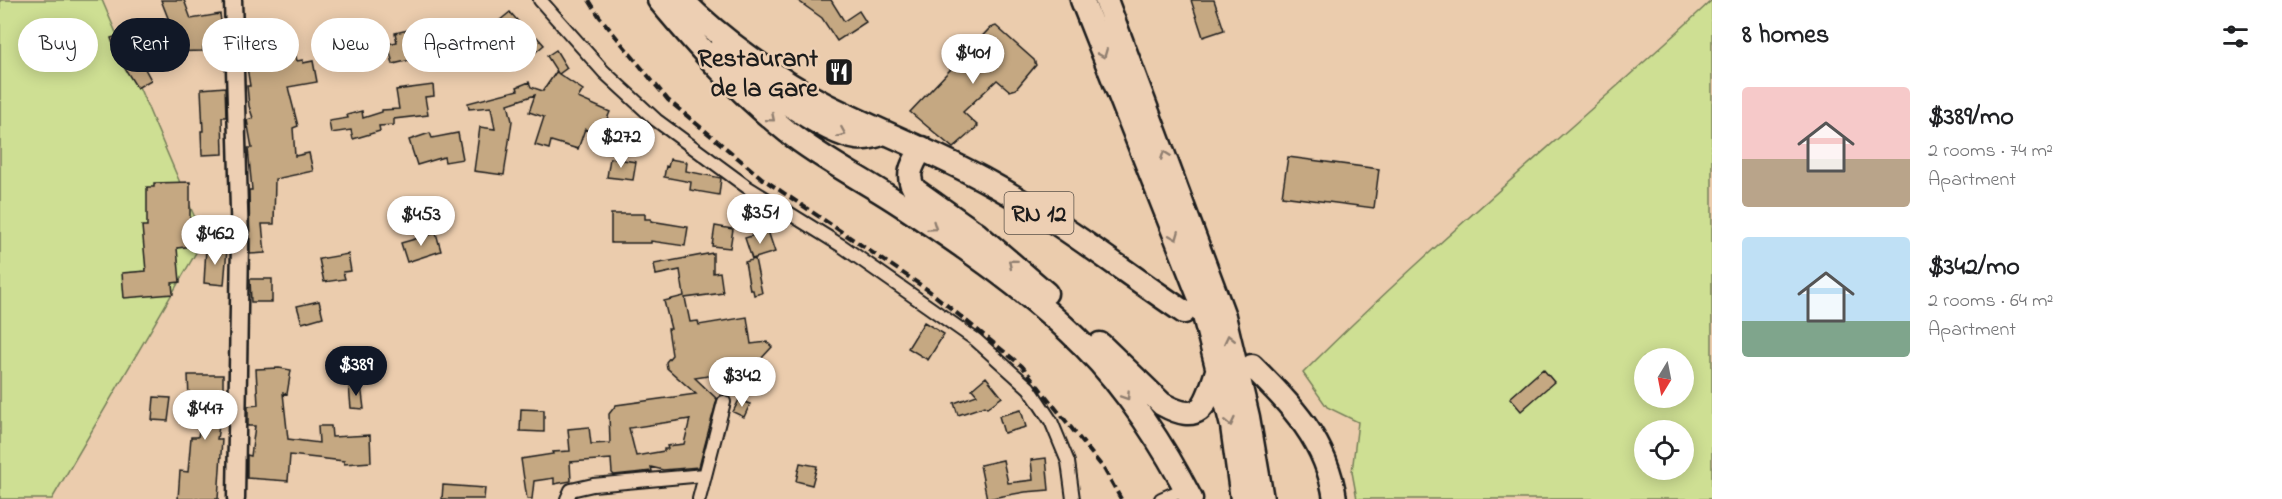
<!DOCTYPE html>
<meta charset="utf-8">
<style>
:root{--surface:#fff;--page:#f2f2f2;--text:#202124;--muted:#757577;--accent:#111827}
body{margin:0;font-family:"Indie Flower",sans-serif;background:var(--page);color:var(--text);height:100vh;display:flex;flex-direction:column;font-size:22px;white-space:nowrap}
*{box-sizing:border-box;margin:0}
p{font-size:20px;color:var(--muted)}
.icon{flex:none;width:33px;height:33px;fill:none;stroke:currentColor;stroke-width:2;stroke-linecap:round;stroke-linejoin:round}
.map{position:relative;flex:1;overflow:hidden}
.side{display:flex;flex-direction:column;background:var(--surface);width:570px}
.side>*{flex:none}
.top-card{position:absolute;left:18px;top:18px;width:570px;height:54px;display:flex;gap:12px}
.needle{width:39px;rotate:190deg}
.fabs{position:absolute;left:1634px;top:348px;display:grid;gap:12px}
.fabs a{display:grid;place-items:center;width:60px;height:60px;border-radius:50%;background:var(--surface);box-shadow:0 3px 15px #0003;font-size:30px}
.price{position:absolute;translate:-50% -51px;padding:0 14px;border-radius:21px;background:#fff;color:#222;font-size:20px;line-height:39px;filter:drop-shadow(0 2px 3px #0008)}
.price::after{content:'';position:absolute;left:50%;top:36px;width:18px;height:14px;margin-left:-9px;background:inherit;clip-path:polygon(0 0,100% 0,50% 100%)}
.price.selected{background:var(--accent);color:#fff}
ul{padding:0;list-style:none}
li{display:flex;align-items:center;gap:18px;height:150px;padding:0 30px}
li span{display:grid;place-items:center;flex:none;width:168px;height:120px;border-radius:6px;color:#555}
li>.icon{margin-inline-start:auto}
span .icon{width:72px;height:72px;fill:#fffc;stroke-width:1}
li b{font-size:26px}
h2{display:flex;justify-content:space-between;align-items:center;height:72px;padding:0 30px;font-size:26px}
.pill{padding:0 21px;border-radius:27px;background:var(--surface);box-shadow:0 3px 15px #0003;font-size:21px;line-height:54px}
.pill.selected{background:var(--accent);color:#fff}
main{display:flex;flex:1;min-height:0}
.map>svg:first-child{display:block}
.green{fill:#cedf93;stroke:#757e58;stroke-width:1.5;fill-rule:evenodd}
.building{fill:#c5a882;stroke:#1c1c1c;stroke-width:1.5;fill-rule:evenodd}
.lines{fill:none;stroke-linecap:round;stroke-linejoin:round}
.street-casing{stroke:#1c1c1c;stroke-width:16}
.secondary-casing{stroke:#1c1c1c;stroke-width:21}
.highway-casing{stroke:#1c1c1c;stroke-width:27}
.street{stroke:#edcfb3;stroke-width:12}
.secondary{stroke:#edcfb3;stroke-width:16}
.highway{stroke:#edcfb3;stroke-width:22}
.rail{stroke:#1c1c1c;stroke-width:4;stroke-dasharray:9 4.5;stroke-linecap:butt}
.oneway{stroke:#8f7e6f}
.labels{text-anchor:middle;stroke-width:5;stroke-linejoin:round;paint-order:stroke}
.shield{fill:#edcfb3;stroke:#5b5249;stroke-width:1.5}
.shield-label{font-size:24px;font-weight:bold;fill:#1c1c1c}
.poi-label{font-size:26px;font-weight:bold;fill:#1c1c1c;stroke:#edcfb3;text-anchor:end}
</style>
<main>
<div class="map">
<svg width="1712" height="499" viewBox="0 0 1712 499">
<rect width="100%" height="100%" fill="#ebccad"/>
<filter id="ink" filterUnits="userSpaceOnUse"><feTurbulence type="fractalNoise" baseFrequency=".0167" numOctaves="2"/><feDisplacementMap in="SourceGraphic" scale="12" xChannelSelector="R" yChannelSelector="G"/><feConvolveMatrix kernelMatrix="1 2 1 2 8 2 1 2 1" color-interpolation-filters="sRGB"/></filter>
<g filter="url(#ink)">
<path class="green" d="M0,0H102L204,239L52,499H0Z
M1712,0V499H1357L1352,472L1358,422L1327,407L1303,373C1433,242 1577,126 1712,0ZM1644,358H1683V398H1644ZM1644,430H1683V470H1644Z"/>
<path class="building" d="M161,0H184L191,19L220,14L224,44L203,47V51L162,52L161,23H170Z
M797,0H831L844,21L859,11L866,22L837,41L822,18Z
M1191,0H1214L1224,30L1203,37Z
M510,12L534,40L537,37L544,45L513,71L492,46L504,36L494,25Z
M996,26L1034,60L1036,65L1016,89L1010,91L997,80L963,112L978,126L953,148L910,112L990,28Z
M421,27L428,56L393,64L388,44L397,42L395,33Z
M467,27L481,48L464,60L450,38Z
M128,33L131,43L151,80L137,88L117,56L111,38Z
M556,50L567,68L559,74L583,90L578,98L610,112L600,135L585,129L578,149L551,141L549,149L535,145L544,117L529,112L535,95L508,104L512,121L504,175L474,171L480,127L495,129L491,107L469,109L468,103L518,90L517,87L529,82L531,87L543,91L556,72L558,73L547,56Z
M295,52L297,61L303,60V63L313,61L317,82L288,87L298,126L293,128L295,156L309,153L313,171L275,179L274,224H262L265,253L250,254L249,190H252L248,148H252L247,120L253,118L249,106L247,86H250L246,61Z
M433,85L434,96L425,97L428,115L394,119V125L379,126L380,131L353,139L351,130L331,133L329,121L348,118L347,115L362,111L363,118L382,112V110L399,109L396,90Z
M225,87L226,117H222L223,154L202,155L201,131H203L201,89Z
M430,133L432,138L458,133L463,159L445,162L444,157L417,165L409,140Z
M1288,157L1379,169L1374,208L1282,196Z
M610,158L636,162L633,180L607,177Z
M670,159L687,162L686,171L721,178L719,195L690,190L691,182L664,177L666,166L668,167Z
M190,182V230H192L194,246L177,248L180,282L172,283L173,294L124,298L122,273L146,271L142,226H147V187H154V183Z
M611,214H645V219H651V221L688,227L685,246L651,241V243H611Z
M715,226L733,229L730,248L712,246Z
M768,231L775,252L752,259L745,238Z
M436,233L441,251L407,262L401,243Z
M206,248L227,249L224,285L204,283Z
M713,253V273L720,272L723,293L685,298L690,322L698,321L699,325L747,317L751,344L767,342L772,347L748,373L738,375L734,372L695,378L717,399L699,467L663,470L651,467L652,471L614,475L612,473L611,459L570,462L571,481L554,484V478L534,481L532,499H527L521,459L553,454L552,452L570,451L568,429L589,427L591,444L610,443L609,414L616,405L696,394L667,368L666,362L672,355L668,329H671L664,301L684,296L680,270L656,275L654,264ZM690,419L684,444L667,446L668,449H664V451L636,456L629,428Z
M348,254L351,271L343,272L345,279L324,282L319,259Z
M755,259L762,293L754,295L753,290H750L745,262Z
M250,279H272V302H251Z
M319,301L323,317L302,323L297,306Z
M924,322L944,334L928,360L908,348Z
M279,368L291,370L287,394L283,393L288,439L319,443L318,426H331L332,437L370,435L371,462L344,464V461L290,455L288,481L247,478V455L251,456L255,426H248V406L258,405L256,369Z
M1543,369L1554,382L1521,411L1510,398Z
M188,375H223V400L217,439H222L218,499H178L180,471L188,472L191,437H198L204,398L189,399Z
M986,377L1002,397L987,408L985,406L958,415L954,403L977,395L972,389Z
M361,385L364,409L351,408L349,386Z
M154,397L171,398L168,421L152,420Z
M739,400L750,404L744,417L733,412Z
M521,409L544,410V432L520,431Z
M1021,410L1026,427L1004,433L999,416Z
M1046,458L1049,490L1025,492L987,499L980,465L1003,460L1008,483L1033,480L1031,460Z
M800,463L817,466L812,485L796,481Z
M443,485L485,488L484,499H442Z"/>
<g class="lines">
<g class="street-casing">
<path id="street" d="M540,0L604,72L656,120L747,187L842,246L976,340L1029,388L1051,421L1068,462L1073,499
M567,499L571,490L593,485L704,475
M699,499L724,402
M1161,499L1186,488"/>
</g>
<g class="secondary-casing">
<path id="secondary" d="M233,0L240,243L236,499"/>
</g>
<g class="highway-casing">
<path id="highway" d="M659,0C699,48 739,93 788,132C823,160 866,181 903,206C966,248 1032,293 1085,347C1126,388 1165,448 1191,499
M682,0C719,38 779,81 826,105C880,132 937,153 990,183C1058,220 1120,269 1184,312
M1082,0L1199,296L1232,426L1242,499
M1106,0L1224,316L1248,417L1262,499
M718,51C748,75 821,134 857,138C867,139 875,137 884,133
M922,148C914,162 904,175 915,190L977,234L1046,293
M1100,344L1162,404C1202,426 1206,405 1217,371
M1252,366C1291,405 1327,441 1335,499"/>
</g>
<use href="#street" class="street"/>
<use href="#secondary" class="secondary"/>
<use href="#highway" class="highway"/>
<path class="rail" d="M589,0L599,16L668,100L763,179L928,290L1022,366L1104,469L1121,499"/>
</g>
<defs><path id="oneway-chevron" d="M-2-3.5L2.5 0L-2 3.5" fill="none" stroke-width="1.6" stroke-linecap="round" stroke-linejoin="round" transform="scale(1.5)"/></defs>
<g class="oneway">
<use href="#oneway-chevron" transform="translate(1103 54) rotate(68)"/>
<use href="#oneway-chevron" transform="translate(771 118) rotate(40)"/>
<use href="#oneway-chevron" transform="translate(842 133) rotate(23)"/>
<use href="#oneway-chevron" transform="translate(1165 155) rotate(-110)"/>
<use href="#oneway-chevron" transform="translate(933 227) rotate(35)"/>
<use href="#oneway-chevron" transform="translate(1175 236) rotate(68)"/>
<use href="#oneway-chevron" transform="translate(1012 263) rotate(-140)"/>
<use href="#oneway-chevron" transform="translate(1229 339) rotate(-103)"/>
<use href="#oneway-chevron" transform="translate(1126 396) rotate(56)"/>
<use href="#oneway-chevron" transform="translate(1230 422) rotate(77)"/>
</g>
</g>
<defs>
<g id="restaurant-square" transform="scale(1.5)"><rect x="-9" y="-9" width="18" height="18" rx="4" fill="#1c1c1c" stroke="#edcfb3"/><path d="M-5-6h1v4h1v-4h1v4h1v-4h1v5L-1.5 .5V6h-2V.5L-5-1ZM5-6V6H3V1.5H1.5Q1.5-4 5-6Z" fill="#fff"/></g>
</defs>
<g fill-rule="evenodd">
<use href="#restaurant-square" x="839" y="72"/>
</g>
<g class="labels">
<rect class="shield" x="1004.5" y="192" width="69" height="42" rx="4.5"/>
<g class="shield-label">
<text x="1039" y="221">RN 12</text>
</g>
<g class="poi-label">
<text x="818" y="66">Restaurant<tspan x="818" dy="30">de la Gare</tspan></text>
</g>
</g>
</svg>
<div class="fabs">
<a><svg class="needle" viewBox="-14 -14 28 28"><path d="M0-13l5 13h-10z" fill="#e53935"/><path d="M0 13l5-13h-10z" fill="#757577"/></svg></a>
<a><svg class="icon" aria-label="locate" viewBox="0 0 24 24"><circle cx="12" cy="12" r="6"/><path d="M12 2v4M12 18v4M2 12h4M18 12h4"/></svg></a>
</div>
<b class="price" style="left:973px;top:85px">$401</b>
<b class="price" style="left:621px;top:169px">$272</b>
<b class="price" style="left:760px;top:245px">$351</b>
<b class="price" style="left:421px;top:247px">$453</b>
<b class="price" style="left:215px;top:266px">$462</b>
<b class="price selected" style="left:356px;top:397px">$389</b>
<b class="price" style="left:742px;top:408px">$342</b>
<b class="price" style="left:205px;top:441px">$447</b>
<div class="top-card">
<a class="pill">Buy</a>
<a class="pill selected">Rent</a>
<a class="pill">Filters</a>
<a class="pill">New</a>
<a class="pill">Apartment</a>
</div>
</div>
<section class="side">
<h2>8 homes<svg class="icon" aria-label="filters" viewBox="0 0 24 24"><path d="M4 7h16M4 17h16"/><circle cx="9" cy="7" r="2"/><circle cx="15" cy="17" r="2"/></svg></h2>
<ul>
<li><span style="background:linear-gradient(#f6c9c9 60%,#b9a48a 0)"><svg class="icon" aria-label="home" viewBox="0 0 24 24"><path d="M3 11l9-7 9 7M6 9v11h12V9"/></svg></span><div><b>$389/mo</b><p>2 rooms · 74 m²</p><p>Apartment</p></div></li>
<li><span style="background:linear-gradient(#bfe0f5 70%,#7fa58c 0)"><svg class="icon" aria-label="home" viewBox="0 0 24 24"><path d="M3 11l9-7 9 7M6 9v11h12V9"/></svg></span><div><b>$342/mo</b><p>2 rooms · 64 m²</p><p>Apartment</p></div></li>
</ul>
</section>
</main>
